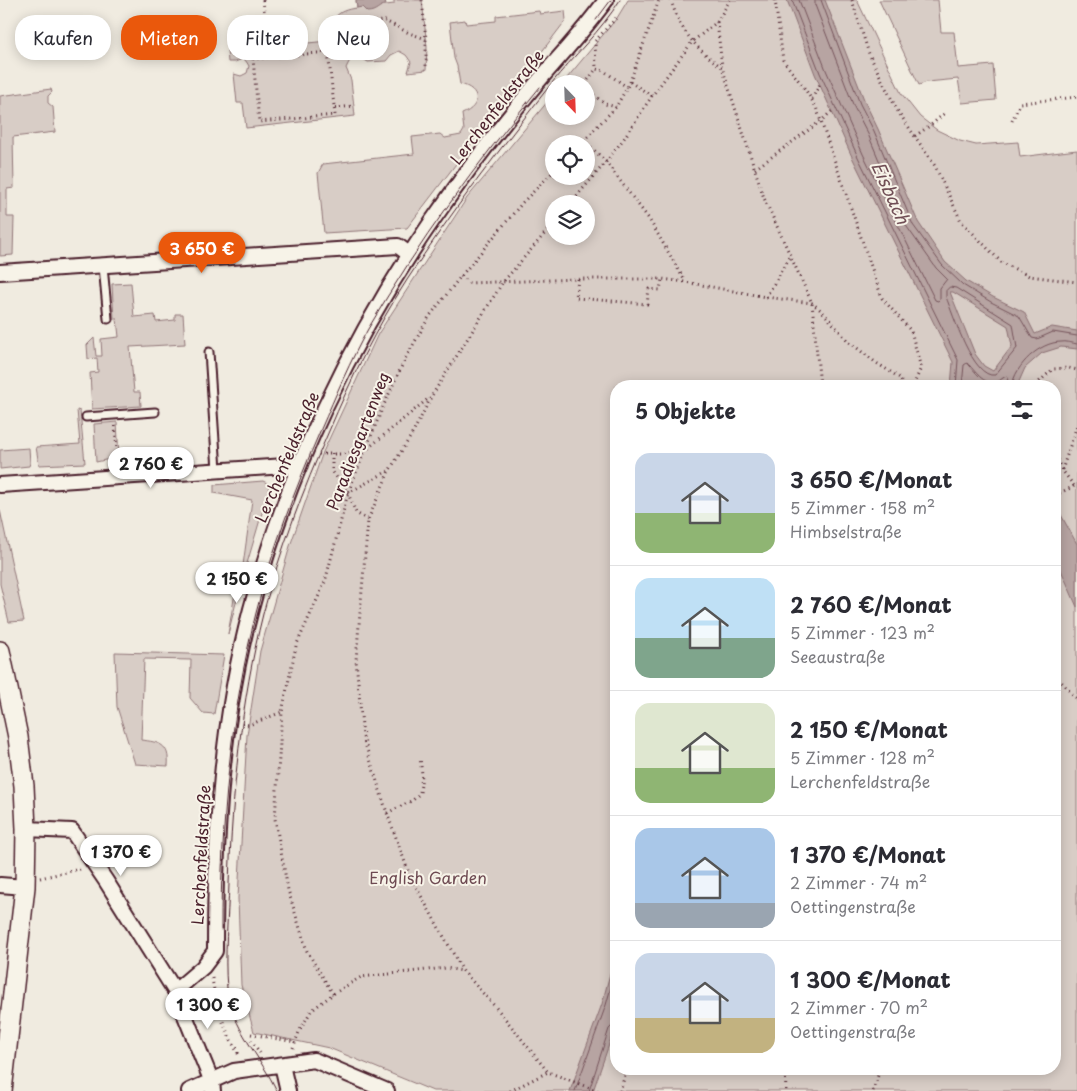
<!DOCTYPE html>
<html lang="de">
<meta charset="utf-8">
<style>
:root{--surface:#fff;--page:#f7f7f7;--text:#2b2b33;--muted:#7c7c81;--line:#e1e1e2;--accent:#ea580c}
body{margin:0;font-family:"Playpen Sans",sans-serif;background:var(--page);color:var(--text);height:100vh;display:flex;flex-direction:column;font-size:19px;white-space:nowrap}
*{box-sizing:border-box;margin:0}
p{font-size:16px;color:var(--muted)}
.icon{flex:none;width:28px;height:28px;fill:none;stroke:currentColor;stroke-width:2;stroke-linecap:round;stroke-linejoin:round}
.map{position:relative;flex:1;overflow:hidden}
.details{position:absolute;left:610px;top:380px;width:451px;height:695px;display:flex;flex-direction:column;background:var(--surface);border-radius:20px;box-shadow:0 2px 12px #0003}
.details>*{flex:none}
.guide{position:absolute;left:15px;top:15px;width:475px;height:45px;display:flex;gap:10px}
.needle{width:32px;rotate:157deg}
.buttons{position:absolute;left:545px;top:75px;display:grid;gap:10px}
.buttons a{display:grid;place-items:center;width:50px;height:50px;border-radius:50%;background:var(--surface);box-shadow:0 2px 12px #0003;font-size:25px}
.price{position:absolute;translate:-50% -42px;padding:0 11px;border-radius:18px;background:#fff;color:#222;font-size:16px;line-height:32px;filter:drop-shadow(0 1px 2px #0008)}
.price::after{content:'';position:absolute;left:50%;top:30px;width:15px;height:11px;margin-left:-8px;background:inherit;clip-path:polygon(0 0,100% 0,50% 100%)}
.price.selected{background:var(--accent);color:#fff}
ul{padding:0;list-style:none}
li{display:flex;align-items:center;gap:15px;height:125px;padding:0 25px}
li+li{border-top:1px solid var(--line)}
li span{display:grid;place-items:center;flex:none;width:140px;height:100px;border-radius:15px;color:#555}
li>.icon{margin-inline-start:auto}
span .icon{width:60px;height:60px;fill:#fffc;stroke-width:1}
li b{font-size:21px}
h2{display:flex;justify-content:space-between;align-items:center;height:60px;padding:0 25px;font-size:21px}
.tag{padding:0 18px;border-radius:20px;background:var(--surface);box-shadow:0 2px 12px #0003;font-size:18px;line-height:45px}
.tag.selected{background:var(--accent);color:#fff}
.map>svg:first-child{display:block}
.green{fill:#d8cdc6;stroke:#917678;fill-rule:evenodd}
.water{fill:#b7a4a2;stroke:#8b6f72;fill-rule:evenodd}
.lines{fill:none;stroke-linecap:round;stroke-linejoin:round}
.shore{stroke:#76545b;stroke-width:1}
.service-casing{stroke:#4a1f2b;stroke-width:11}
.minor-casing{stroke:#4a1f2b;stroke-width:18}
.secondary-casing{stroke:#4a1f2b;stroke-width:22}
.path{stroke:#4a1f2b;stroke-width:3;stroke-dasharray:1 4;stroke-linecap:butt}
.service{stroke:#f7f3e8;stroke-width:7}
.minor{stroke:#f7f3e8;stroke-width:14}
.secondary{stroke:#f7f3e8;stroke-width:19}
.tram{stroke:#4a1f2b;stroke-width:1}
.labels{text-anchor:middle;stroke-width:4;stroke-linejoin:round;paint-order:stroke}
.street-label{font-size:16px;fill:#4a1f2b;stroke:#f7f3e8}
.park-label{font-size:16px;fill:#6e4a52;stroke:#f7f3e8}
.water-label{font-size:18px;font-style:italic;fill:#704e55;stroke:#f7f3e8}
</style>
<div class="map">
<svg width="1077" height="1091" viewBox="0 0 1077 1091">
<rect width="100%" height="100%" fill="#f0ebe0"/>
<filter id="ink" filterUnits="userSpaceOnUse"><feTurbulence type="fractalNoise" baseFrequency=".02" numOctaves="2"/><feDisplacementMap in="SourceGraphic" scale="10" xChannelSelector="R" yChannelSelector="G"/><feConvolveMatrix kernelMatrix="1 2 1 2 8 2 1 2 1" color-interpolation-filters="sRGB"/></filter>
<g filter="url(#ink)">
<path class="green" d="M356,0H385L386,5L394,4V0H422L427,47L426,70L408,72L411,62L406,55L399,51L391,55L386,61L368,62L360,57L350,60L346,68L351,80L355,116L246,128L243,103H237L234,74L241,76L247,73L249,66L246,61L242,59L235,62H228L227,51L328,41C329,20 336,10 357,8Z
M628,0H857L901,93L920,117L937,130L960,141L976,145L1018,142L1020,157L1077,150V1091H433L329,1048L254,1032L241,985L238,898L247,735L260,651L290,546L323,452L378,334L467,198L554,94V116H586V84H562L617,18ZM554,144H586V176H554ZM554,204H586V236H554ZM616,386H1055V1069H616Z
M879,0H938L941,32H954L958,68L993,65L996,100L962,103L958,79L927,82L919,85Z
M539,11L540,14L565,11L566,20L407,228L324,233L318,173L323,164L414,154L412,137L440,134L445,138L461,135L464,130L462,114C482,106 481,89 460,84L457,66L454,58L450,22L465,20L466,24L496,21V16Z
M51,89L52,92L48,96V103L53,107L55,132L13,137L14,188L7,189V217H14L13,255L0,256V96Z
M131,283L134,317L155,315L156,322L175,320V314H183L185,344L130,347L134,392H140L141,406L92,409L90,373L98,372L97,358L88,359L87,345L94,338L96,356H102L101,339L119,337L117,319H114L112,284Z
M77,410L80,411L85,463L39,465L36,447L80,444Z
M117,422L119,457L96,462L94,424Z
M29,448L30,463L29,466L0,469V450Z
M263,481L267,483L269,487L267,496L240,587L228,634L236,587H240L252,500L214,493V485Z
M0,510L24,621L9,622L0,584Z
M115,652L224,655L214,714L203,713L190,698L191,660L144,659L141,740C159,742 170,744 168,766L135,764L117,707Z"/>
<path class="water" d="M356,0H385L386,5C379,5 377,12 367,12L362,7L357,8Z
M787,0H825L865,102L878,129L918,222L945,262L966,281L993,297L1024,312L1035,334L1052,327L1077,331V349L1061,347L1042,353L1025,368L1017,386H951L953,362L853,159L815,74ZM950,292H953L1008,326L1012,346L993,371L984,366L975,354Z
M1055,504L1077,544V607L1055,556Z
M616,951V1024L593,1091H570L602,1004Z"/>
<g class="lines">
<path class="shore" d="M792,0L820,73L858,157L958,360L956,386
M799,0L826,70L863,154L935,300L938,301L940,299V288L947,279L936,268L907,227L868,134L854,107L815,5V0
M821,0L860,104L874,131L913,225L942,265L963,285L991,302L1019,316L1032,338L1037,339L1053,332L1077,336
M950,287L956,288L1013,324L1017,348L995,375C973,379 953,314 946,297V291Z
M962,386L964,365L967,363C975,370 983,386 997,382C1001,380 1003,377 1007,376L1008,378L1006,386
M1012,386C1015,365 1040,342 1061,342C1066,341 1072,343 1077,344
M575,1091L606,1005L616,970
M589,1091L609,1029L612,1026L616,1025"/>
<g class="service-casing">
<path id="service" d="M103,266L108,319
M209,352L217,470
M86,417L155,412"/>
</g>
<g class="minor-casing">
<path id="minor" d="M0,272L398,246L409,254
M0,485L300,465
M26,829L72,831L106,881L175,991L212,1082L213,1091
M0,885L25,887
M175,991L203,967L215,951C215,836 221,720 251,609C287,473 352,337 432,221C463,176 496,132 531,90C556,60 583,32 606,0
M282,1065L288,1091
M189,1091L234,1071L314,1060L387,1091"/>
</g>
<g class="secondary-casing">
<path id="secondary" d="M0,651L18,737L24,786L26,829L25,887L2,1091"/>
</g>
<path class="path" d="M263,0L269,58
M422,0L426,39V70
M671,0C680,31 696,49 722,67L764,198L812,303L820,386
M775,0L783,60L805,89L816,107L882,298L911,331L921,368L913,386
M852,0L869,54L897,110L935,166L961,221L1001,262L1029,276L1077,282
M616,18L595,41L596,69L604,71L627,87
M717,22L722,66
M328,52L253,59L259,122L335,115L328,52L354,29L369,22L385,21L409,33L426,39
M630,82L652,96
M585,84L596,69
M586,89L605,104L616,107
M812,99L820,84
M335,108L354,106
M1012,121L1020,103L1077,97
M915,136L931,125L945,113
M584,140L606,162L649,219L685,281
M580,144L616,107L630,82L659,0
M755,169L821,121L832,111
M570,204L606,162L625,137L652,96L692,42L717,22L730,0
M554,223L503,282L431,397L414,431L389,471L368,520L356,660L363,737L387,813L410,876L463,971L499,1011L548,1072L598,1091
M461,276L469,283L578,279H662L685,282L766,297L812,303L822,311L848,341L875,362L900,378L902,386
M578,279L576,298L647,304L649,289L660,290L662,279
M766,297L791,255
M1037,386L1039,382L1053,369L1069,368L1077,370
M115,426L118,463
M332,453V471L348,493L356,513L368,520
M319,454H341L366,450L429,398
M1055,455L1062,470L1074,486
M1062,470L1077,425
M348,493L388,471
M1055,495L1077,485
M1055,675L1077,699
M242,724L249,725L282,712
M387,813L413,800L420,793L422,774L420,758
M40,878L80,869
M212,978C216,1007 225,1031 240,1057
M333,994L307,951L288,890L275,819L282,712L296,646L325,582L348,493L382,409L405,359L429,317L461,276L523,202L554,171
M251,1034L295,1042
M251,1040L260,1053
M293,1048L299,1032L311,1011L333,994L361,977L446,968L462,971
M238,1053V1046
M785,1069L786,1091
M510,1091L548,1072
M620,1091L627,1069
M873,1091L880,1069"/>
<use href="#service" class="service"/>
<use href="#minor" class="minor"/>
<use href="#secondary" class="secondary"/>
<path class="tram" d="M596,20L611,0
M221,930C221,823 230,716 256,613C272,550 295,489 321,429C336,395 350,361 368,329C418,243 477,163 540,87
M277,1091C261,1057 231,1027 227,988C224,956 228,917 229,884C232,794 241,702 263,614C280,551 303,490 329,431C351,379 376,328 407,280C451,212 501,148 551,84C573,56 601,31 620,0"/>
</g>
</g>
<g class="labels">
<g class="street-label">
<text transform="translate(497 107) rotate(-52)" y="6">Lerchenfeldstraße</text>
<text transform="translate(358 441) rotate(-69)" y="6">Paradiesgartenweg</text>
<text transform="translate(287 457) rotate(-67)" y="6">Lerchenfeldstraße</text>
<text transform="translate(201 855) rotate(-87)" y="6">Lerchenfeldstraße</text>
</g>
<g class="park-label">
<text x="428" y="884">English Garden</text>
</g>
<g class="water-label">
<text transform="translate(890 193) rotate(66)" y="6">Eisbach</text>
</g>
</g>
</svg>
<div class="buttons">
<a><svg class="needle" viewBox="-14 -14 28 28"><path d="M0-13l5 13h-10z" fill="#e53935"/><path d="M0 13l5-13h-10z" fill="#7c7c81"/></svg></a>
<a><svg class="icon" aria-label="locate" viewBox="0 0 24 24"><circle cx="12" cy="12" r="6"/><path d="M12 2v4M12 18v4M2 12h4M18 12h4"/></svg></a>
<a><svg class="icon" aria-label="layers" viewBox="0 0 24 24"><path d="M12 4l9 5-9 5-9-5zM3 14l9 5 9-5"/></svg></a>
</div>
<b class="price selected" style="left:202px;top:274px">3 650 €</b>
<b class="price" style="left:151px;top:489px">2 760 €</b>
<b class="price" style="left:237px;top:604px">2 150 €</b>
<b class="price" style="left:121px;top:877px">1 370 €</b>
<b class="price" style="left:208px;top:1030px">1 300 €</b>
<div class="guide">
<a class="tag">Kaufen</a>
<a class="tag selected">Mieten</a>
<a class="tag">Filter</a>
<a class="tag">Neu</a>
</div>
<section class="details">
<h2>5 Objekte<svg class="icon" aria-label="filters" viewBox="0 0 24 24"><path d="M4 7h16M4 17h16"/><circle cx="9" cy="7" r="2"/><circle cx="15" cy="17" r="2"/></svg></h2>
<ul>
<li><span style="background:linear-gradient(#c9d6e8 60%,#8fb573 0)"><svg class="icon" aria-label="home" viewBox="0 0 24 24"><path d="M3 11l9-7 9 7M6 9v11h12V9"/></svg></span><div><b>3 650 €/Monat</b><p>5 Zimmer · 158 m²</p><p>Himbselstraße</p></div></li>
<li><span style="background:linear-gradient(#bfe0f5 60%,#7fa58c 0)"><svg class="icon" aria-label="home" viewBox="0 0 24 24"><path d="M3 11l9-7 9 7M6 9v11h12V9"/></svg></span><div><b>2 760 €/Monat</b><p>5 Zimmer · 123 m²</p><p>Seeaustraße</p></div></li>
<li><span style="background:linear-gradient(#dfe7d0 65%,#8fb573 0)"><svg class="icon" aria-label="home" viewBox="0 0 24 24"><path d="M3 11l9-7 9 7M6 9v11h12V9"/></svg></span><div><b>2 150 €/Monat</b><p>5 Zimmer · 128 m²</p><p>Lerchenfeldstraße</p></div></li>
<li><span style="background:linear-gradient(#a9c7e8 75%,#9aa5b1 0)"><svg class="icon" aria-label="home" viewBox="0 0 24 24"><path d="M3 11l9-7 9 7M6 9v11h12V9"/></svg></span><div><b>1 370 €/Monat</b><p>2 Zimmer · 74 m²</p><p>Oettingenstraße</p></div></li>
<li><span style="background:linear-gradient(#c9d6e8 65%,#c2b280 0)"><svg class="icon" aria-label="home" viewBox="0 0 24 24"><path d="M3 11l9-7 9 7M6 9v11h12V9"/></svg></span><div><b>1 300 €/Monat</b><p>2 Zimmer · 70 m²</p><p>Oettingenstraße</p></div></li>
</ul>
</section>
</div>
